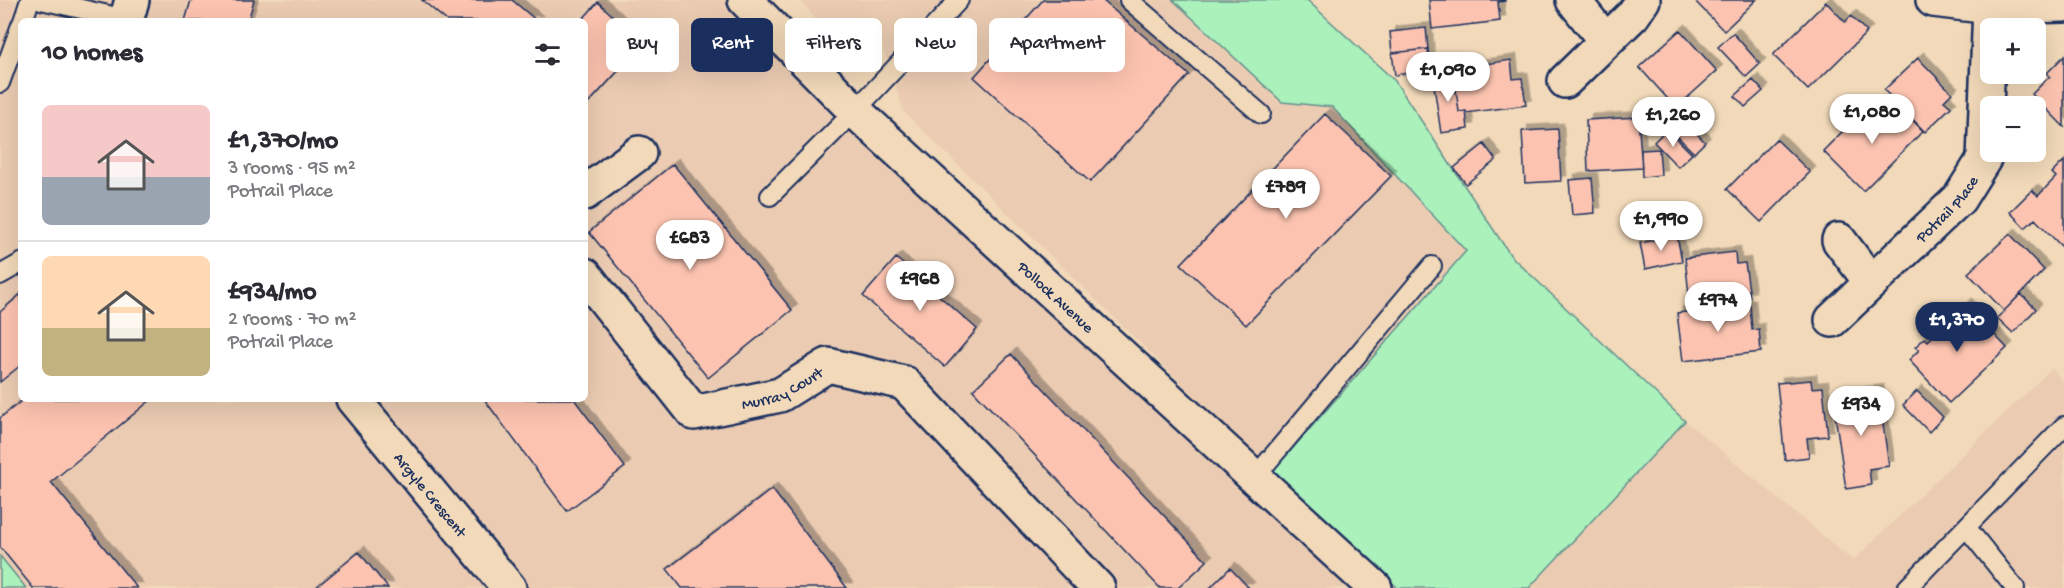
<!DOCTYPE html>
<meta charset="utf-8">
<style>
:root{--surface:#fff;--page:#f2f2f3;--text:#2b2b33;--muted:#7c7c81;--line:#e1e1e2;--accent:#1b2f5e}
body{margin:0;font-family:"Gochi Hand",sans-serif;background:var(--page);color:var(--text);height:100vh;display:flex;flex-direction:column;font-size:22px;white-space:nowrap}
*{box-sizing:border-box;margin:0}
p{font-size:20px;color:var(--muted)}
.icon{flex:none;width:33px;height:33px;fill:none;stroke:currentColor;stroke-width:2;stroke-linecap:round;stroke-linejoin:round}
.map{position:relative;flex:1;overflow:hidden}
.side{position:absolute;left:18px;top:18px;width:570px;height:384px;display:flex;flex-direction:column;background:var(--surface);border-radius:9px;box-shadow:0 6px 24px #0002}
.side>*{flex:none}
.hud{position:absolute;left:606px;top:18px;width:570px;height:54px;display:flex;gap:12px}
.controls{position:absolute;left:1980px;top:18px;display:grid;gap:12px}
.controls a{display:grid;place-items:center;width:66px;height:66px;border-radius:9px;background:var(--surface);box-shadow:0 6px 24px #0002;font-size:30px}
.price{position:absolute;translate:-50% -51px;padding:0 14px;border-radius:21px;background:#fff;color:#222;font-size:20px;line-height:39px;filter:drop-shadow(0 2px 3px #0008)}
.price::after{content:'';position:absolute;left:50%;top:36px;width:18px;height:14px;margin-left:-9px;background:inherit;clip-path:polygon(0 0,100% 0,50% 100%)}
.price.on{background:var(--accent);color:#fff}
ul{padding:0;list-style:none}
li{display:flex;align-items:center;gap:18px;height:150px;padding:0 24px}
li+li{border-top:2px solid var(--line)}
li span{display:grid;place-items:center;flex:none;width:168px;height:120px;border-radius:9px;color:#555}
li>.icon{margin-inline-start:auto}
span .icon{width:72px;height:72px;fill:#fffc;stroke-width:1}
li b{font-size:26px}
h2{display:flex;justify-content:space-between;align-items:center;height:72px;padding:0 24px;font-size:26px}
.tag{padding:0 21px;border-radius:9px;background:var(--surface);box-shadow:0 6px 24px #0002;font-size:21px;line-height:54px}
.tag.on{background:var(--accent);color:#fff}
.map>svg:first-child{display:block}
.built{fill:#ebccb2;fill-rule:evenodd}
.green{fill:#abf1bc;stroke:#63908d;stroke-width:1.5}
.building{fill:#fcc4b0;stroke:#1b2f5e;stroke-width:1.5;filter:url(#shadow)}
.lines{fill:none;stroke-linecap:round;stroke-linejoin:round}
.lane-casing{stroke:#1b2f5e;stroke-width:22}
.street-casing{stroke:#1b2f5e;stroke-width:38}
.secondary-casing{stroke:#1b2f5e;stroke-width:38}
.lane{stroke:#f1d9b9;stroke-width:18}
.street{stroke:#f1d9b9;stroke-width:33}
.secondary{stroke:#f1d9b9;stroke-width:33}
.labels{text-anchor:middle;stroke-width:4.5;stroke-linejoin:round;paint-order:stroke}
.street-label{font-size:16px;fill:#1b2f5e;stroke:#f1d9b9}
</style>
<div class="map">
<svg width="2064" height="588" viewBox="0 0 2064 588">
<defs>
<filter id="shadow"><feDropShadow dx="5.5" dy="-5.5" stdDeviation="0" flood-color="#0004"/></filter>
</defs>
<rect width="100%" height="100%" fill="#f1d9b9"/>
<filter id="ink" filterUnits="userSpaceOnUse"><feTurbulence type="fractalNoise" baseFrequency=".0167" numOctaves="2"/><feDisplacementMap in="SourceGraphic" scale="12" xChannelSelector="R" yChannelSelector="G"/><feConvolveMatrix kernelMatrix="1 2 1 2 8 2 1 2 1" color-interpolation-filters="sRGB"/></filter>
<g filter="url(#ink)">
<path class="built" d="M0,0H746L1373,588H0ZM21,21H585V399H21Z
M800,0H1173L1282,102L1332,107L1466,251L1272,472L904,112L882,45L837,46Z
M2052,368L2064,383V588H1529L1685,421L1853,561Z"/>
<path class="green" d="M1173,0H1307L1395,81L1511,256L1685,421L1529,588H1398L1272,472L1466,251L1332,107L1282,102Z
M0,556L26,588H0Z"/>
<path class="building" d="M191,0H254L248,21H185Z
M422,0H512L537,21H447Z
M1043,0H1102L1189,75L1090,182L974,77Z
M1429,0H1505V1L1498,2L1500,21L1432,29Z
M1694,0H1756L1724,31Z
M598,2L643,44L585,107V21H581Z
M1826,2L1845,22L1851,16L1867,32L1808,90L1773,55Z
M1426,28L1428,49L1392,53L1390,32Z
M1680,30L1717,71L1676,108L1639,67Z
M1733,33L1760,64L1746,77L1718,47Z
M1428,49L1430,70L1395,75L1392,53Z
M2064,56V127L2032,94L2050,76L2047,73Z
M1918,58L1952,93L1944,101L1951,107L1925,132L1884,90Z
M1511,60L1513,79L1522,78L1526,105L1466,113V111L1459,112L1453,69Z
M1453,69L1459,112L1466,111L1468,129L1441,133L1432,72Z
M1753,80L1763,91L1745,107L1735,96Z
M1868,106L1883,122L1899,106L1923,131L1863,191L1823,151Z
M1325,114L1391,176L1246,325L1181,264Z
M1638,117L1642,168L1588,171L1586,120Z
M1684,121L1705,142L1694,153L1673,132Z
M1558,129L1561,181L1525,183L1522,131Z
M1667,129L1692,154L1678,167L1654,142Z
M1776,139L1810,172L1761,222L1727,189Z
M1484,144L1496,160L1466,184L1454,168Z
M1659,149L1661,175L1642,177L1641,150Z
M2064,161V243L2061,246L2035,219L2025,228L2010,212L2032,190L2038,196L2056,177L2052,173Z
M673,164L792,310L708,378L589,232Z
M1592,178L1595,213L1572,215L1569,180Z
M2010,234L2044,270L2004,311L1968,273Z
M1677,236L1682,261L1645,269L1640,243Z
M1735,252L1736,264L1745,263L1750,297L1690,304L1685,258Z
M896,258L977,329L945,367L863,296Z
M21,294V365L0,382V312Z
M2021,294L2036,309L2013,333L1997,318Z
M1966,304L2007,348L1949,403L1909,360L1919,350L1915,347L1925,338L1928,341L1943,327L1940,323L1951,314L1953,317Z
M1750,305L1752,330L1759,329L1761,352L1683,361L1677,313Z
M1011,354L1207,561L1178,588H1160L973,390Z
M1811,380L1812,388L1823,387L1828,436L1807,438L1809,457L1785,460L1777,383Z
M1878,390L1889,466L1869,469L1871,485L1846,489L1833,401L1857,397V393Z
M1917,391L1943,417L1929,432L1903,405Z
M24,399H152L51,482L137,588H33L0,547V418Z
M484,399H574L625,467L567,511Z
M772,489L847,588H682L667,569Z
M359,552L388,588H315Z
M1230,568L1249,588H1210Z"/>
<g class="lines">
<g class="lane-casing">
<path id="lane" d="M41,0L126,19
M1129,0L1261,114
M23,21L30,0
M0,83L21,25
M770,196L855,111L959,0
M0,275L21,263
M1255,477L1432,266
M1966,527L2015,588
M1907,588L2064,426"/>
</g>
<g class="street-casing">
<g id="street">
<path d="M1573,0L1605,40"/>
<path d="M1933,0L1990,7L2064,5"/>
<path d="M126,21L132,0"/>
<path d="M1565,81L1633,15L1643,0"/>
<path d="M585,193L639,153"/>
<path d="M1839,240L1870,281"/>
<path id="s1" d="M585,275L694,413L780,395L828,365L904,383L1098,588"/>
<path id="s2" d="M1832,320L1959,199L1984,159L1990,7"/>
<path id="s3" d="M353,399L509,588"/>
</g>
</g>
<g class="secondary-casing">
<g id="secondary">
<path id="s4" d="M745,0L855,111L1375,588"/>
</g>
</g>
<use href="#lane" class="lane"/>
<use href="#street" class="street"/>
<use href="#secondary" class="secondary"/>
</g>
</g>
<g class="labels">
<g class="street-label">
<text dy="6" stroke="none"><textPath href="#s2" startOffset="160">Potrail Place</textPath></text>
<text dy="6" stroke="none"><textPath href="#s4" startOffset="430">Pollock Avenue</textPath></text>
<text dy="6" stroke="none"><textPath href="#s1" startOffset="268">Murray Court</textPath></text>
<text dy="6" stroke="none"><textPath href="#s3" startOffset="123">Argyle Crescent</textPath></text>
</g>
</g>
</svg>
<div class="controls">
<a>+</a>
<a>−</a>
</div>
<b class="price" style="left:1448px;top:103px">£1,090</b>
<b class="price" style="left:1872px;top:145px">£1,080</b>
<b class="price" style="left:1673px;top:148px">£1,260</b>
<b class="price" style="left:1286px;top:220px">£789</b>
<b class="price" style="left:1661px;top:252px">£1,990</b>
<b class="price" style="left:690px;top:271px">£683</b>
<b class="price" style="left:920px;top:312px">£968</b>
<b class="price" style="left:1718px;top:333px">£974</b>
<b class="price on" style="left:1957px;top:353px">£1,370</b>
<b class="price" style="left:1861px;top:437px">£934</b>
<div class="hud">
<a class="tag">Buy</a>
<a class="tag on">Rent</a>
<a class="tag">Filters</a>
<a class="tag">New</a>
<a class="tag">Apartment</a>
</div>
<section class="side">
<h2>10 homes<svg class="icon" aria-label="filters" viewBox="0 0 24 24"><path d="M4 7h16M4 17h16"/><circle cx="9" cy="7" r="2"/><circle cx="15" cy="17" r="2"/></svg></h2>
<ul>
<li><span style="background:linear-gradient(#f6c9c9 60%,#9aa5b1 0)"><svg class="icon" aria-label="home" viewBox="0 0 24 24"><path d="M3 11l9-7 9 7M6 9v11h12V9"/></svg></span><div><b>£1,370/mo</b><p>3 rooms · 95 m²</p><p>Potrail Place</p></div></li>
<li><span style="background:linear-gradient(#ffd9b3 60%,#c2b280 0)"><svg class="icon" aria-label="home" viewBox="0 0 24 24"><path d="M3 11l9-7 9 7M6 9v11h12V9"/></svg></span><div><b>£934/mo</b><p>2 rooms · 70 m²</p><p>Potrail Place</p></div></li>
</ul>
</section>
</div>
